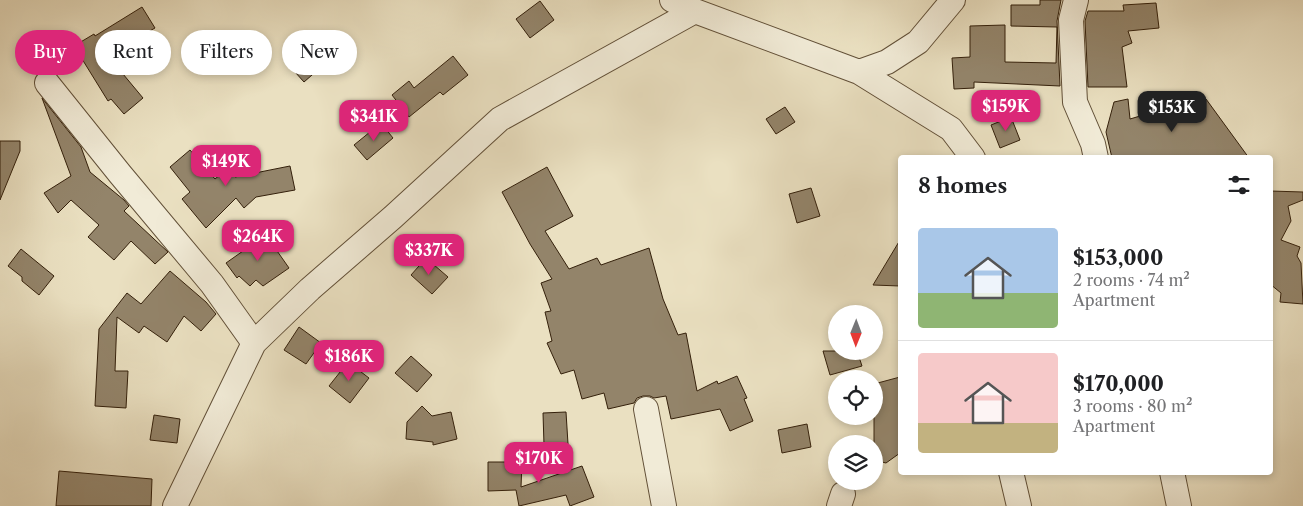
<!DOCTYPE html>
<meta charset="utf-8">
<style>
:root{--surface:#fff;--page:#f6f6f6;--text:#202124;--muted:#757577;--line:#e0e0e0;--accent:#db2777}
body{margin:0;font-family:"Libre Caslon Text",serif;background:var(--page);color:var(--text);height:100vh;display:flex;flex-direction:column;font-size:19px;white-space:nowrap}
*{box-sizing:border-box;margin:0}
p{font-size:16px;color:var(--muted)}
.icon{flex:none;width:28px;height:28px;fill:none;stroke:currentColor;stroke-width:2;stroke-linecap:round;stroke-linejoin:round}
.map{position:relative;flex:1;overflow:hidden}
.panel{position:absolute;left:898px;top:155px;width:375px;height:320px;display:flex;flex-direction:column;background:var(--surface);border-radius:5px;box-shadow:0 2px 8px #0003}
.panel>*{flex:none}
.banner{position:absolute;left:15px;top:30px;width:475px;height:45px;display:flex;gap:10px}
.needle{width:32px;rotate:181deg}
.tools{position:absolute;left:828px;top:305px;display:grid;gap:10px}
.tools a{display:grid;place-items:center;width:55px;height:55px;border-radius:50%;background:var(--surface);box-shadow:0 2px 8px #0003;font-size:25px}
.price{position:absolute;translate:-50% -42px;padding:0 11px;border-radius:10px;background:var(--accent);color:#fff;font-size:16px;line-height:32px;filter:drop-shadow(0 1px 2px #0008)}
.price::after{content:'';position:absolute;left:50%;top:30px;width:15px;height:11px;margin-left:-8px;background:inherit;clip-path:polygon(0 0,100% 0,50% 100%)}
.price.selected{background:#222;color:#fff}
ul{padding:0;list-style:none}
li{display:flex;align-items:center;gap:15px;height:125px;padding:0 20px}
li+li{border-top:1px solid var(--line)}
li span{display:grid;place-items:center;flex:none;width:140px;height:100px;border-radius:5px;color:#555}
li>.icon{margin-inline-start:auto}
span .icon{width:60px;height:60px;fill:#fffc;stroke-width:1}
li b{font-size:21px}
h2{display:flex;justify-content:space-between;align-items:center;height:60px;padding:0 20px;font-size:21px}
.tag{padding:0 18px;border-radius:22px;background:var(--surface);box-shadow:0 2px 8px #0003;font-size:18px;line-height:45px}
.tag.selected{background:var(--accent);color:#fff}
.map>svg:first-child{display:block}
.building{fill:#93846a;stroke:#34200b}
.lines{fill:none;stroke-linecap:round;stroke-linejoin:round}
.street-casing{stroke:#625038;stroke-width:26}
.street{stroke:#f1ebd7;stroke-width:24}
</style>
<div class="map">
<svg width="1303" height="506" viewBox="0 0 1303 506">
<rect width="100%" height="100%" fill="#eae0c1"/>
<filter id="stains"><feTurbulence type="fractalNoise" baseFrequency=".004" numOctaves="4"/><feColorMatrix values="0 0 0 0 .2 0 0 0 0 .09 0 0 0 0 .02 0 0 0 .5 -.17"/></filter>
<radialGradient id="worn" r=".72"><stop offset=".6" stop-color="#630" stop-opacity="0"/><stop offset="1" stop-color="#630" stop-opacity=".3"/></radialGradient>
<path class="building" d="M1040,0H1061L1057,21L1060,86L974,82V88L954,89L952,58L970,57V26L1005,25V62L1056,63L1057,27L1011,26V5H1040Z
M540,1L554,20L530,38L516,19Z
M1156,3L1159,28L1128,31L1132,43L1122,47L1127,87H1088L1085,21L1088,11H1124L1123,5Z
M142,7L155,28L141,36L149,53L118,68L143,98L124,114L111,99L108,101L74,46L94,34L95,36Z
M301,48L320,68L304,82L286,62Z
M453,56L468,75L443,95L440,92L409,117L392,95L409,81L414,88Z
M1199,97L1206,99L1249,158H1112L1106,132L1114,102L1128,99L1130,119L1157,111L1165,103Z
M42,98L81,147L90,172L124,200L129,206L124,211L168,252L155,264L131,241L114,260L88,237L99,225L71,200L58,213L44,193L71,176Z
M785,107L795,122L776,134L766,119Z
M1011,117L1020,140L1000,148L991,125Z
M381,123L393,138L367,160L354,145Z
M0,141H20V151L0,200Z
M190,150L215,179L228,168L235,177L290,166L295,190L256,197L244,208L236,198L206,228L182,199L190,192L170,167Z
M547,167L573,216L545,231L569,269L597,258L601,265L649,248L663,299L678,335L686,333L697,391L717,381L718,384L737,376L747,398L744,399L753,421L730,431L720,409L671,419L666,396L654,398L650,396H643L637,398L634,403L608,409L604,393L582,399L574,370L561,374L547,343L552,341L545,312L551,311L541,283L552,279L530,244L502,192Z
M811,188L820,216L797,223L789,194Z
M1270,191L1303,192V200L1288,206L1291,221L1281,240L1300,247L1297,256L1301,263L1303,304L1280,302L1281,293L1270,284Z
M258,231L275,248L289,268L263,286L256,280L250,286L239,276L237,278L226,263L243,251L240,248Z
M900,240V286L873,285Z
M21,249L54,276L39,295L22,281V277L8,266Z
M426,258L448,277L432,294L411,275Z
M170,271L206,302L216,314L201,331L184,316L167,342L144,326L139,333L117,317L115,371H128L126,408L95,406L99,329L127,293L141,304Z
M299,327L321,343L306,364L284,350Z
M823,351H857L862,366L830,375Z
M411,356L432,375L417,392L395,373Z
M348,362L369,378L350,403L329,386Z
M900,377V453L886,463L874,460V384Z
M422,406L432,416L451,412L457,439L433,445V442L406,439L407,422Z
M566,412L568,444L544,445L543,413Z
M154,415L180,419L177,443L150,440Z
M807,424L811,447L782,453L778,430Z
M488,462H522L521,487L582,466L594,497L570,506L566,495L519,506L516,490L488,491Z
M59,471L152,479L151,506H56Z"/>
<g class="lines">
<g class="street-casing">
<path id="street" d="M672,0L695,11L859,72L951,129L973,158
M1076,0L1071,20L1075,102L1093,144L1096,158
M859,72L887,62L918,42L953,0
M47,83L120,174L212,284L254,343
M646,409L664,506
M1011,472L1019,506
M1172,472L1179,506
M175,506L254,343L310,289L393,217L500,119L695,11
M839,506L843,494"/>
</g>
<use href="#street" class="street"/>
</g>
<rect width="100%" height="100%" filter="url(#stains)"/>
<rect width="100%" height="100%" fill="url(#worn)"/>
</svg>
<div class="tools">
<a><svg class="needle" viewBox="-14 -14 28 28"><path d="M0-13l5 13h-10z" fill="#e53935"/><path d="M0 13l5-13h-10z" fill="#757577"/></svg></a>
<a><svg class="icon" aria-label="locate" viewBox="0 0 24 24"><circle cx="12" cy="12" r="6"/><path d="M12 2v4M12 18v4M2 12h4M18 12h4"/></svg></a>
<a><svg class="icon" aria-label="layers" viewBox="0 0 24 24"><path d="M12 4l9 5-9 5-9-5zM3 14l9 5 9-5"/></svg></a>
</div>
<b class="price" style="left:1006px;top:132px">$159K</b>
<b class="price selected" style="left:1172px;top:133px">$153K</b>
<b class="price" style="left:374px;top:142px">$341K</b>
<b class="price" style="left:226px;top:187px">$149K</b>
<b class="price" style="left:258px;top:262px">$264K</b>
<b class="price" style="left:429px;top:276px">$337K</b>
<b class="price" style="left:349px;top:382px">$186K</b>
<b class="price" style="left:539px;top:484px">$170K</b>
<div class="banner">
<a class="tag selected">Buy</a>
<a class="tag">Rent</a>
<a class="tag">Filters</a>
<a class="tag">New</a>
</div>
<section class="panel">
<h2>8 homes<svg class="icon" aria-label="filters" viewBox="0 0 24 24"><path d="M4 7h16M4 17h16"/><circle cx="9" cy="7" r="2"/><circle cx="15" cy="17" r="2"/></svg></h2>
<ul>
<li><span style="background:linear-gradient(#a9c7e8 65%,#8fb573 0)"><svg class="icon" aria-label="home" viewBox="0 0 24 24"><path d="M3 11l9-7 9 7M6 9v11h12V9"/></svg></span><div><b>$153,000</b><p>2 rooms · 74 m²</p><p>Apartment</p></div></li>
<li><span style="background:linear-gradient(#f6c9c9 70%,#c2b280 0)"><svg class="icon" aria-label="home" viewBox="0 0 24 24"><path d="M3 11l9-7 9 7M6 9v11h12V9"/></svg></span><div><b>$170,000</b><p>3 rooms · 80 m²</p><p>Apartment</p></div></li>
</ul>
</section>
</div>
